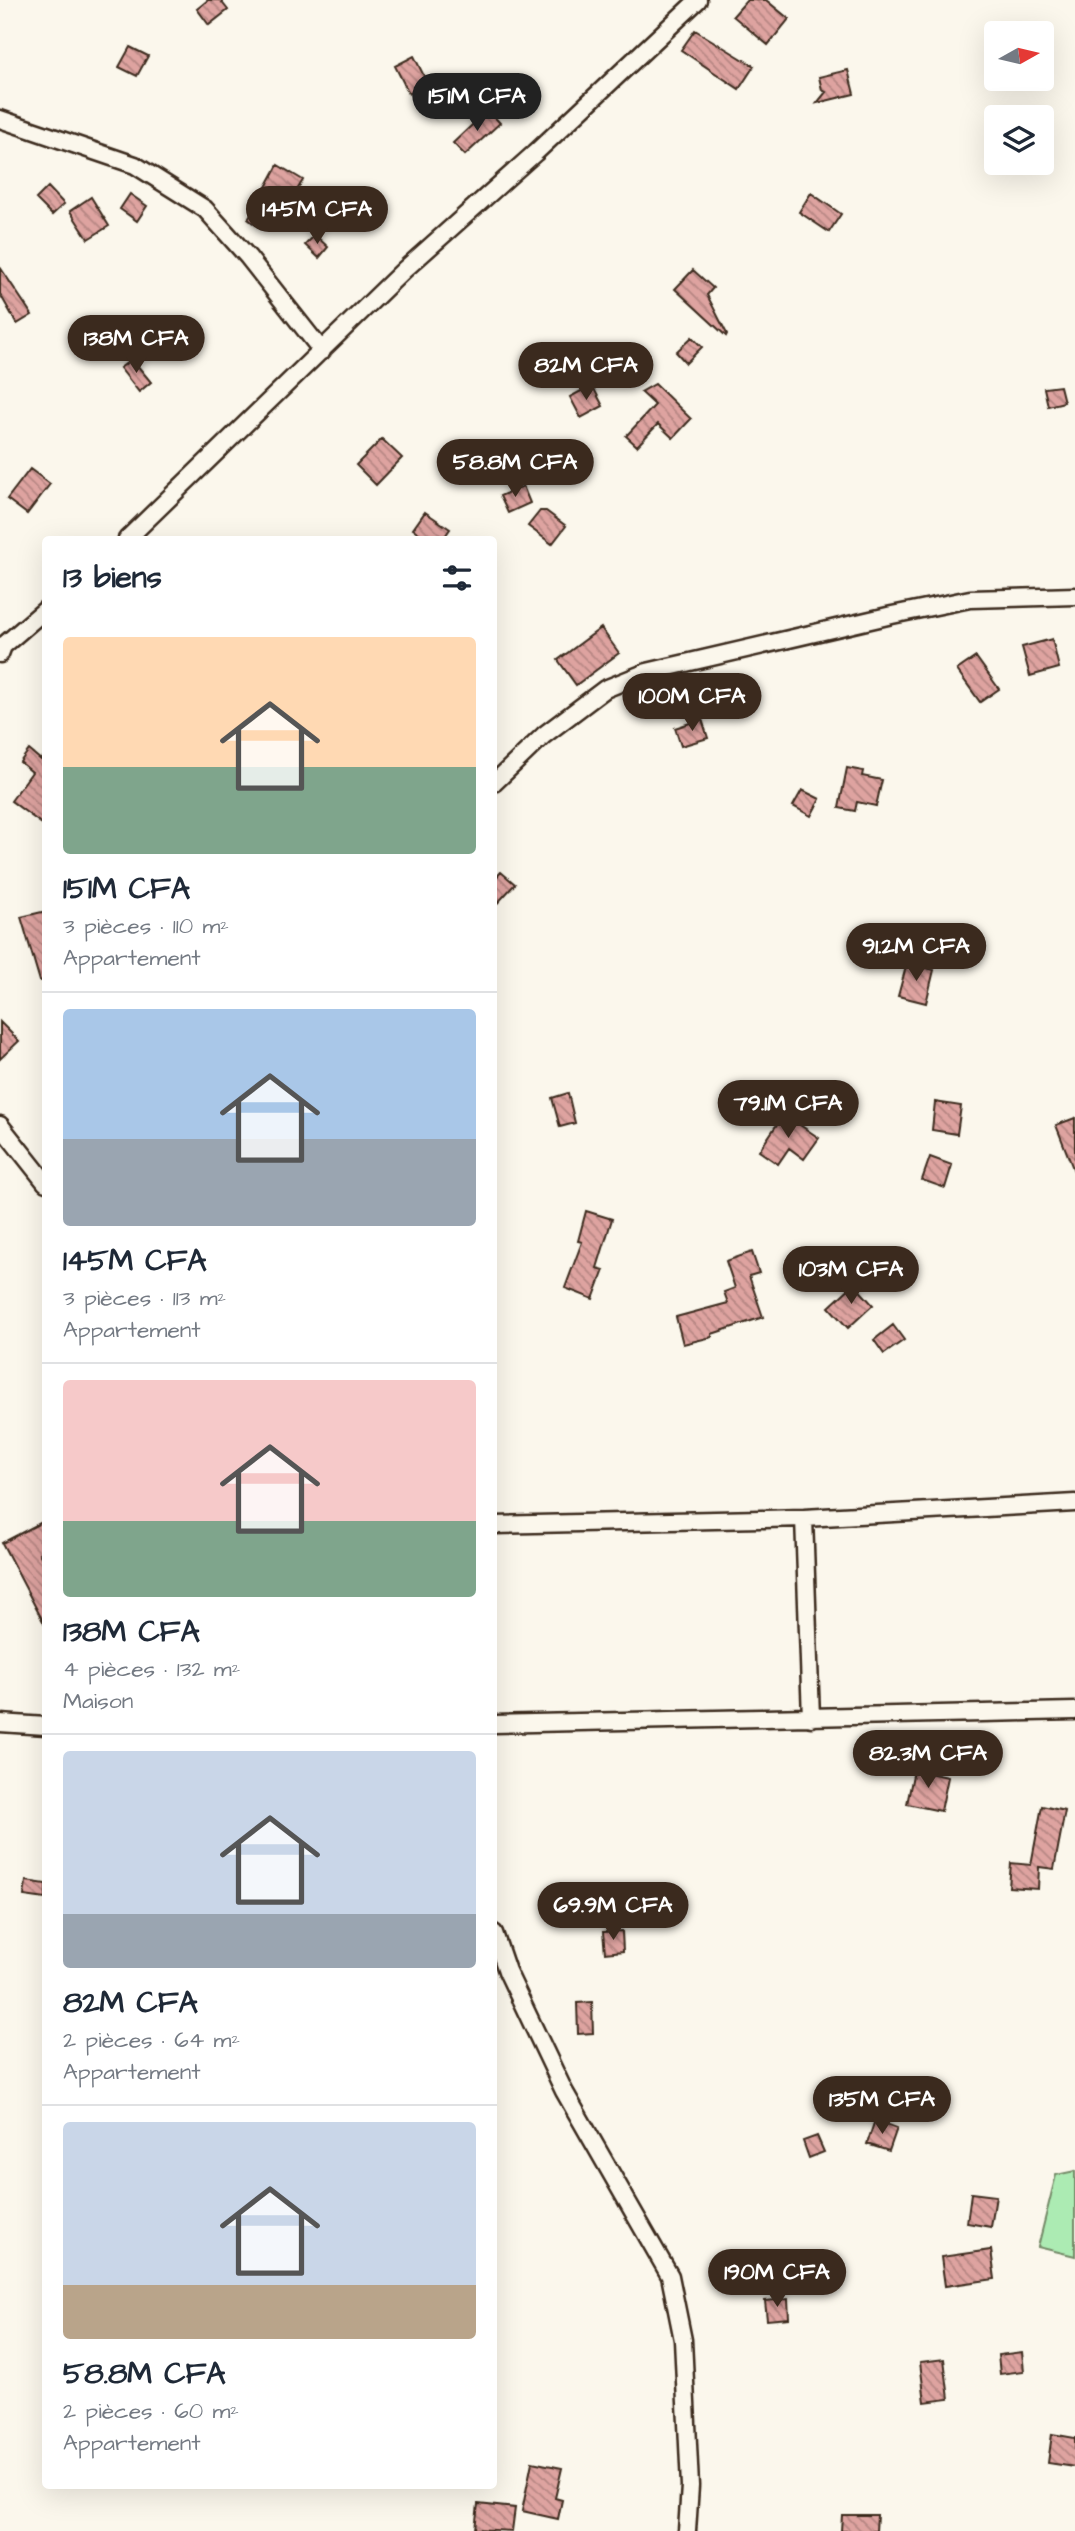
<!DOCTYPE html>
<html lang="fr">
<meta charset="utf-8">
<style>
:root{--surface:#fff;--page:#f6f6f7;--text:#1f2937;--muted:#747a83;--line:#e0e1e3;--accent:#3b2a1e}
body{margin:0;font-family:"Architects Daughter",sans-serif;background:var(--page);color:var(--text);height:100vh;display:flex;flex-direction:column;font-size:26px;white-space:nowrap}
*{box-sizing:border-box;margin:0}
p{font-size:23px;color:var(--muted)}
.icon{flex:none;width:38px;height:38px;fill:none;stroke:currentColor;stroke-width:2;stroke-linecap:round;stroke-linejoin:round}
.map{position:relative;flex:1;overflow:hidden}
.details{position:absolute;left:42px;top:536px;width:455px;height:1953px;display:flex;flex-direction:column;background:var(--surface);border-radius:7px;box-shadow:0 7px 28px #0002}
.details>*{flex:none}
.needle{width:46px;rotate:82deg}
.controls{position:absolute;left:984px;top:21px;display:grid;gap:14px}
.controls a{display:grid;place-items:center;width:70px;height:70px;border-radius:7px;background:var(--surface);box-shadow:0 7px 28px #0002;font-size:35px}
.price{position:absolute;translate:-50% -60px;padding:0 16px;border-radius:24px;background:var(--accent);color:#fff;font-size:23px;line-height:46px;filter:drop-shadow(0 2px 4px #0008)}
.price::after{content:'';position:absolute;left:50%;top:42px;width:21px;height:16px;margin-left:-10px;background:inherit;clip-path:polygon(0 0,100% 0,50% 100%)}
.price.on{background:#222;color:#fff}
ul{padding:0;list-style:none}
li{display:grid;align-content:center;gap:14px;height:371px;padding:0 21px}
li+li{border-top:2px solid var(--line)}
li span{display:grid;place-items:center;height:217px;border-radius:7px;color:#555}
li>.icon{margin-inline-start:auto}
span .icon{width:126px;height:126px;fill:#fffc;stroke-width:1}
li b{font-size:30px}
h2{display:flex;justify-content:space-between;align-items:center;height:84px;padding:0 21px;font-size:30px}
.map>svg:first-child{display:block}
.green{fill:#acebb3;stroke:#748a68;stroke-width:2}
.building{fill:url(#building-back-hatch);stroke:#3b2a1e;stroke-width:2}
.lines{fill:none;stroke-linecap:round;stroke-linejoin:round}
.minor-casing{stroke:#3b2a1e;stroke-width:21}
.minor{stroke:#fbf7ec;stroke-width:16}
</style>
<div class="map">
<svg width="1075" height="2531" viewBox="0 0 1075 2531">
<defs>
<pattern id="building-back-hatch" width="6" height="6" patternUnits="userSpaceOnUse" patternTransform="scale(1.75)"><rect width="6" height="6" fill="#dea3a0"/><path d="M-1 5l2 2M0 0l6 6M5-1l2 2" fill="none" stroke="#b58582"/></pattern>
</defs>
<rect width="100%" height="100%" fill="#fbf7ec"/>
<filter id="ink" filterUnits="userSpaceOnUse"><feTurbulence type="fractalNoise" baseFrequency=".0143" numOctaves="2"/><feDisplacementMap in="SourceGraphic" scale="14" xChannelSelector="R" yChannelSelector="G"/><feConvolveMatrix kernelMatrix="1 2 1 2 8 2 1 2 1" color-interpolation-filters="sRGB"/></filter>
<g filter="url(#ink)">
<path class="green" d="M1075,2171V2256L1038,2247L1056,2175Z"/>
<path class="building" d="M208,0H220L228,10L209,25L197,9Z
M747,0H766L789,19L768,45L733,16Z
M695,30L754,66L739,89L681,50Z
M130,47L148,56L137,76L119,67Z
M414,56L428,84L409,94L395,66Z
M848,70L854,94L817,103L826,92L822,90L819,77Z
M488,110L500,123L465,155L453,143Z
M278,165L303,180L290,202L285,198L261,229L248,219L270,190L266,187Z
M48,187L64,204L52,215L36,199Z
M811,193L841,214L829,232L799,212Z
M130,194L147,206L137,221L120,209Z
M91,197L109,226L88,239L70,211Z
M315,235L328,247L319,258L305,245Z
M0,267L32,315L17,324L0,294Z
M693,270L713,288L707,295L727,334L726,336L675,289Z
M692,337L702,347L686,363L676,352Z
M132,359L151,382L139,392L120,368Z
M655,384L691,419L673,438L658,424L637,446L626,436L655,405L641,392Z
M592,385L603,406L581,418L570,397Z
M1060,386L1064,402L1048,406L1044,388Z
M382,439L402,458L376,485L356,465Z
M30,469L50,484L27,514L7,499Z
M523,486L530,503L508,513L500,496Z
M540,511H546L566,526L552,544L528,526Z
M425,512L450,529L443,539H428L413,529Z
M601,628L619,653L576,685L558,660Z
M1052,639L1059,668L1030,676L1022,647Z
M976,657L999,689L980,702L957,670Z
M702,719L708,738L681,746L675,728Z
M29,750L41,760L46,754V827L11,801L32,772L20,762Z
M847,768L863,771L862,776L882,780L876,806L857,802L855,811L839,808Z
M802,790L820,799L811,816L793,806Z
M501,872L515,884L494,907V880Z
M46,911V980L40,981L21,917Z
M907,963L934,970L926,1003L898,996Z
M0,1022L19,1041L0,1059Z
M568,1093L575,1123L560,1127L552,1098Z
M935,1102L961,1106L957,1134L932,1130Z
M784,1114L819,1138L804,1159L789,1148L778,1164L759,1151Z
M1075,1118V1171H1074L1056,1125Z
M930,1157L952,1165L945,1188L922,1180Z
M586,1211L612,1219L597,1268L604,1270L593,1299L565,1288L582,1242L578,1241Z
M752,1252L759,1273L749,1276L763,1317L712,1334V1337L683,1344L676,1317L728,1303L724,1292L735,1288L726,1261Z
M854,1284L873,1305L848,1328L829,1307Z
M893,1325L904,1340L884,1354L874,1340Z
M46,1520V1550L39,1553L46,1566V1627L2,1543Z
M914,1770L948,1777L941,1811L907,1804Z
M1042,1806L1065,1811L1054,1869L1039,1867L1038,1889L1009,1887L1011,1863L1031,1865Z
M26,1881L46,1884V1899L24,1896Z
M622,1931L623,1951L605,1953L603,1932Z
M592,2002L593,2033L578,2034L577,2003Z
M875,2120L897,2128L889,2151L867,2144Z
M817,2136L824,2152L809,2158L803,2141Z
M971,2193L996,2196L991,2227L967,2223Z
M991,2250L995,2279L945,2286L941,2257Z
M788,2299L789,2318L767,2320L765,2301Z
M1022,2352L1024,2371L1000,2374L998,2355Z
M944,2359L949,2399L925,2402L920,2362Z
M1052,2434L1075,2438V2467L1048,2463Z
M532,2462L562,2468L555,2498L562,2500L558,2519L522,2511Z
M478,2504L515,2508L512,2531L475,2529Z
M842,2515H877L876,2531H841Z"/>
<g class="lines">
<g class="minor-casing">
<path id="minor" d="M0,119L135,165L205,209L248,257L322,351
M127,539L404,270L535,153L698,0
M0,654L3,646L46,609
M494,783L544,735L605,689L647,672L892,615L970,599L1075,596
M0,1125L46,1183
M804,1518L811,1718
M494,1525L804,1518L1075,1503
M0,1723L46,1726
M494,1724L1075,1711
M494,1933L507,1971L564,2091L670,2276L683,2340L690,2486L687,2531"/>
</g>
<use href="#minor" class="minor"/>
</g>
</g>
</svg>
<div class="controls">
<a><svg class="needle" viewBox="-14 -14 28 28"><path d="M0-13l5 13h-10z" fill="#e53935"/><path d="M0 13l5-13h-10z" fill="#747a83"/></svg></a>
<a><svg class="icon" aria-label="layers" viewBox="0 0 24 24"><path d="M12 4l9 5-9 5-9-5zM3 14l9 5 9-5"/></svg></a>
</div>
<b class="price on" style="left:477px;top:133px">151M CFA</b>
<b class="price" style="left:317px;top:246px">145M CFA</b>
<b class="price" style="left:136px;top:375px">138M CFA</b>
<b class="price" style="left:586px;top:402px">82M CFA</b>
<b class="price" style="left:515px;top:499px">58.8M CFA</b>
<b class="price" style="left:692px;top:733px">100M CFA</b>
<b class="price" style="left:916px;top:983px">91.2M CFA</b>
<b class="price" style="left:788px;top:1140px">79.1M CFA</b>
<b class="price" style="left:851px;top:1306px">103M CFA</b>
<b class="price" style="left:928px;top:1790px">82.3M CFA</b>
<b class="price" style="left:613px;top:1942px">69.9M CFA</b>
<b class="price" style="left:882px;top:2136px">135M CFA</b>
<b class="price" style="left:777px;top:2309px">190M CFA</b>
<section class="details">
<h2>13 biens<svg class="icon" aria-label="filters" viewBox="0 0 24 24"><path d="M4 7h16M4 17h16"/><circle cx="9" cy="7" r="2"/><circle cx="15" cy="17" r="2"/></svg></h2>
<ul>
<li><span style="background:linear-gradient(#ffd9b3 60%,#7fa58c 0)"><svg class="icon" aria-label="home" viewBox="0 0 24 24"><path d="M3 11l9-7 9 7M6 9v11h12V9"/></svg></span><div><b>151M CFA</b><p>3 pièces · 110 m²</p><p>Appartement</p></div></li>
<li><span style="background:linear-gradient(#a9c7e8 60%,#9aa5b1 0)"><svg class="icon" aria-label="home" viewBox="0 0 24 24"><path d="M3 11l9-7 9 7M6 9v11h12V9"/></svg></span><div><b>145M CFA</b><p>3 pièces · 113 m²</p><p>Appartement</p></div></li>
<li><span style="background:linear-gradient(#f6c9c9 65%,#7fa58c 0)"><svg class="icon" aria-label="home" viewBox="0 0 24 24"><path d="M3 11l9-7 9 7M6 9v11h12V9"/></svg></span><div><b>138M CFA</b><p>4 pièces · 132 m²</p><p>Maison</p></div></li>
<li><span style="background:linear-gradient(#c9d6e8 75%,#9aa5b1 0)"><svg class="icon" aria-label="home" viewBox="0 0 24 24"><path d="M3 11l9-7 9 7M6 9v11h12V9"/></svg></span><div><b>82M CFA</b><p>2 pièces · 64 m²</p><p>Appartement</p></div></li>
<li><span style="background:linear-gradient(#c9d6e8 75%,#b9a48a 0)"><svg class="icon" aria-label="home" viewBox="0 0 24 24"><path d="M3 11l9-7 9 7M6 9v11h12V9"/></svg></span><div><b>58.8M CFA</b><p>2 pièces · 60 m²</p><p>Appartement</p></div></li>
</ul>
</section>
</div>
